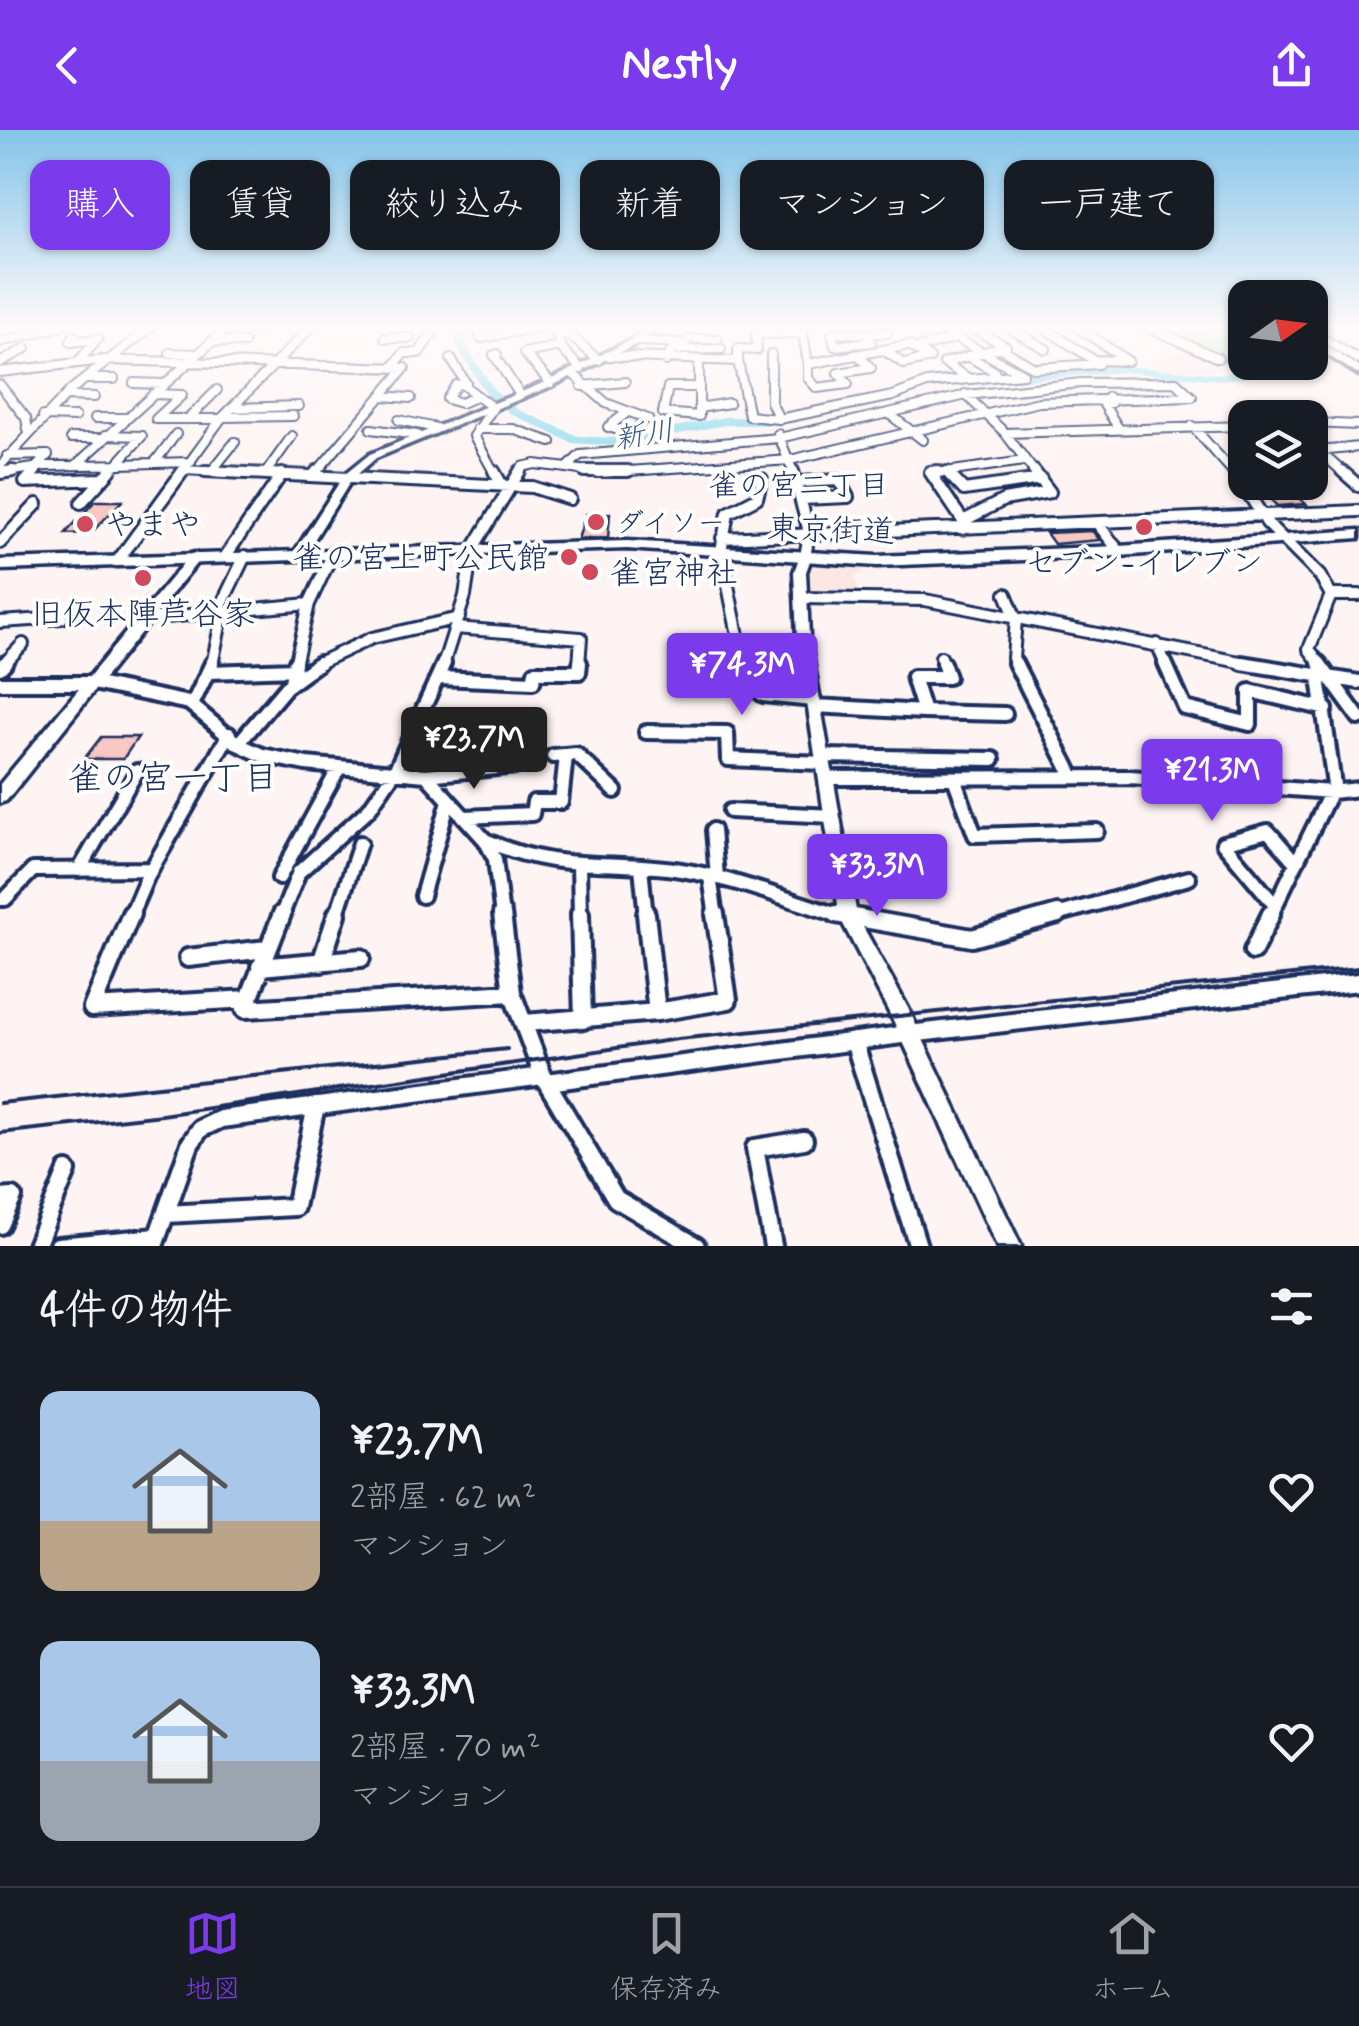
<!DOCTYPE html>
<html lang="ja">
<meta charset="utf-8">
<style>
:root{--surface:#171b24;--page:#20242c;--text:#f1f3f6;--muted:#9ea1a6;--line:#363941;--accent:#7c3aed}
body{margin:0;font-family:Mynerve,"Klee One",sans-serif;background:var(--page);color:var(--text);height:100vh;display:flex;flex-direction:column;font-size:38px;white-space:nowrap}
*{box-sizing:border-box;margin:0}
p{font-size:32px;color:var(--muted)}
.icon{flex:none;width:55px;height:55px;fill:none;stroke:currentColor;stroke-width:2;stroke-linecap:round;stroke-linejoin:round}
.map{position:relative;height:1116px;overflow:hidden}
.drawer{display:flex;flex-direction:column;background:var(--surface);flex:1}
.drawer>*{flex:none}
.top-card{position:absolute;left:30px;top:30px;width:1300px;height:90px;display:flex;gap:20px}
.needle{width:65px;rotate:76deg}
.tools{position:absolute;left:1228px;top:150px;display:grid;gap:20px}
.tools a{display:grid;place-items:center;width:100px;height:100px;border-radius:20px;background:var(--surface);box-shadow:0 2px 8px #0004;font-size:50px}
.price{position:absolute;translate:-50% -85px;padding:0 22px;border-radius:10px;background:var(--accent);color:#fff;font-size:32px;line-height:65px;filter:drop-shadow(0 2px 5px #0008)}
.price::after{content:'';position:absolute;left:50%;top:60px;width:30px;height:22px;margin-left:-15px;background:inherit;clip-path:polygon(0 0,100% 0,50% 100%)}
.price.active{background:#222;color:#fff}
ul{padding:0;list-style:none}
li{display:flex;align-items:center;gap:30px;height:250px;padding:0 40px}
li span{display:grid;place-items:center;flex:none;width:280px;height:200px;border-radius:20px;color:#555}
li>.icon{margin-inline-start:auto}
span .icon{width:120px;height:120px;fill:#fffc;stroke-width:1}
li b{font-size:42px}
h2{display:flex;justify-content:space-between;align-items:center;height:120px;padding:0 40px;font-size:42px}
.chip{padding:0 35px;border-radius:20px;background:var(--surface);box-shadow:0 2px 8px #0004;font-size:35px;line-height:90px}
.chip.active{background:var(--accent);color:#fff}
header{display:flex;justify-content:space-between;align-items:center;height:130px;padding:0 40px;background:var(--accent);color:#fff;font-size:45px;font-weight:800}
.menu{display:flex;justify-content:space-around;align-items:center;height:140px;border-top:2px solid var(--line);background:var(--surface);font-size:28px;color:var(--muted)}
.menu a{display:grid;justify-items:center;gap:5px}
.menu .active{color:var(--accent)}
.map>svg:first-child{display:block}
.built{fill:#fce7e4}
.green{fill:#a8e7af;stroke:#628b86;stroke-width:2.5}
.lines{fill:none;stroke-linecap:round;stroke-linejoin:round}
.river{fill:#8edbed;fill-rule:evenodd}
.building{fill:#f9c8c2;stroke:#1b2f5e;stroke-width:2.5}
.minor-far3-casing{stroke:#1b2f5e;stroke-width:12}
.minor-far2-casing{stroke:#1b2f5e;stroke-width:16}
.minor-far1-casing{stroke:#1b2f5e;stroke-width:20}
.minor-casing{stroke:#1b2f5e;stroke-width:24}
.tertiary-casing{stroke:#1b2f5e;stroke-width:7}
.secondary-casing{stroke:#1b2f5e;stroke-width:7}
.trunk-casing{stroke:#1b2f5e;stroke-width:7}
.minor-far3{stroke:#fff;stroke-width:8}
.minor-far2{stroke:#fff;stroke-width:10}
.minor-far1{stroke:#fff;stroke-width:12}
.minor{stroke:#fff;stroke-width:16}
.tertiary{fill:#fff;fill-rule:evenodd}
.secondary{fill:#fff;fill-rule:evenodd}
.trunk{fill:#fff;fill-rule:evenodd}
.rail{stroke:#1b2f5e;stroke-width:4}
.poi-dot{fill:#d1495b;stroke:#fff;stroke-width:4}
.labels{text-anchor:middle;stroke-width:8;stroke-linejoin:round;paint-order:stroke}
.far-poi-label{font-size:28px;fill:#1b2f5e;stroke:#fff;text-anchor:start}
.far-water-label{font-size:30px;font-style:italic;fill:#385a82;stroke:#fff}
.far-neighbourhood-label{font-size:30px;fill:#1b2f5e;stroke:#fff}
.poi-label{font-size:32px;fill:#1b2f5e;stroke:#fff;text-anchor:start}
.street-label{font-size:32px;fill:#1b2f5e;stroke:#fff}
.neighbourhood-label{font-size:35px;fill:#1b2f5e;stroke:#fff}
</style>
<header><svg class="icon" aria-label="back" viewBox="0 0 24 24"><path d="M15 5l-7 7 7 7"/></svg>Nestly<svg class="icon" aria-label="share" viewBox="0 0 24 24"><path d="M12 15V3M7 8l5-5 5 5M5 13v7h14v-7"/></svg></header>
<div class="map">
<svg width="1359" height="1116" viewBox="0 0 1359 1116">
<rect width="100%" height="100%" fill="#fef4f3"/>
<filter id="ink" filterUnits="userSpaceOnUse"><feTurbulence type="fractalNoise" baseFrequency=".01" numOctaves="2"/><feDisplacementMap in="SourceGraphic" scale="20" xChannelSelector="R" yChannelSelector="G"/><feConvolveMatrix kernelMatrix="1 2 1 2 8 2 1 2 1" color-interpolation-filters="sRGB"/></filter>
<g filter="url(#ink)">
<path class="built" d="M1193,219L1220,230L1243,238L1200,243L1158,238L1148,231Z
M808,431L860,435L863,443L855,447L860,468L804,466Z"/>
<path class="green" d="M1148,196H1245V232L1289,233L1248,240Z"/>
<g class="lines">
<path class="river" d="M451,196H461L471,224L496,262L519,280L578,306L619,308L725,287H781L787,291L781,295H725L619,316L572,313L511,284L488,266L461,224Z
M1292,232H1303L1295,240L1222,250L1123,242L1003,252L998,249L1003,246L1123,236L1222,244Z"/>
</g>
<path class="building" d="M1287,353L1299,364H1294L1306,374L1277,376L1266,365L1280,364L1269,354Z
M95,371H122L91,403L65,404Z
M610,383L608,408L578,409L586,384Z
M1092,401L1100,410L1054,414L1046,403Z
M101,607H138L123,629H84Z"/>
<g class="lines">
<g class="minor-far3-casing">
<path id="minor-far3" d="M476,196L481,208L544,196
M554,196L561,218L581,239
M1005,196L1046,219
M1041,196L1094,230L1128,231L1076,196
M1146,196L1218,228
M227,198L259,199
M1310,201L1359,230
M0,202L22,196
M832,203H868L871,212L835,216Z
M868,203H887
M556,205L568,204L599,230
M74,206L71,212L98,209L77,233
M385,208H410
M212,211L244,213
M636,211L685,213L690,209H718
M0,212L62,196
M1001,218L1034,238L1098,234
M885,221L904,234L930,228L915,219
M170,223L198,224
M497,224L494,225L520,265
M771,224V272L779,289
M607,226L738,231L749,286L779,289L893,266L927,253L1023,244L934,196
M859,226L871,238L838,243L848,254L817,258L808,248V234L909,215L915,219L956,208
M968,226L994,241
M451,229L466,253L462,254L493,278L474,306L495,344
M666,231L672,220L721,219
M699,231V257
M738,231V219L757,220L756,204L803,203L808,234
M0,233L26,218
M392,238L404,223H419L433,202
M0,242L104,230L405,238L315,344
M572,243L606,273L648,289
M968,248L944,233L1006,216L973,199
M85,249H114
M1176,252L1192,267L1039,272L790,330L599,343L567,338L580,325L779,308L967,265L1081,253Z
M134,253L164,254
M551,253L524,223L561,216
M462,254L456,255L447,269L461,273L477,266
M0,255L26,288L28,300
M582,256L625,252
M668,257H699V286L663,283Z
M153,264L182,265L156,289H221
M965,264L1005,303L1245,296
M65,266L94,267
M381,266L411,268
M1108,267L1111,273L1104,275L1119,299
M232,278L299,276
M699,278L729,273
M888,283L923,310
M625,284L608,297L629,303L639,296
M43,286L75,287
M223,287L293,286
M95,288H125
M188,289L217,260
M399,290L436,298
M1310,293L1359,295
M1192,296L1235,344
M371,299L417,305
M477,299H513L551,312
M1005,303L1036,344
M778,304L794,344
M106,305L142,306L108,344
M71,308H103
M7,326L48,325L35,338
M155,332L176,304
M76,335L229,196
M0,336L71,260L152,196
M184,340L256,344
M211,342L235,312
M0,343L47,336L191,332
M33,344L38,338
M181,344L221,289L312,196
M265,344L292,306
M518,344L522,337L535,334L567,338
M931,344L1024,331
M1345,344L1319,321L1359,317"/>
</g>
<g class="minor-far2-casing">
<path id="minor-far2" d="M35,341L25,352L101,349
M205,341L532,357L570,369
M494,341L502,355
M585,341H628
M793,341L809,402L805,428
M938,341L930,342L963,391
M1234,341L1267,393L1320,446L1331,465L1309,519L1321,535
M1342,341L1359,356
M947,342L964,360L1041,349
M0,343L13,341
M313,346L317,341
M799,352L839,350L848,367L802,369
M81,373L110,341
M1097,393L1119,421
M963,399V391L1004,370L1050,362L1034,341
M722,408L1359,381
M0,413L37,374
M225,427L282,344
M119,429L183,341
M1006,464L1016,489L1013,528L1017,535
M1331,465H1359
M800,468L925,470L1255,535
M218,482L245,426
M145,489L309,474
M0,492L62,488
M455,498L581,508L579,535
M1157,514L1166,535
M941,527L944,535
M3,535L23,514
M212,535L223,481
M295,535L309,474L332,425
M314,535L372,508L459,488
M443,535L465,466L472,420L520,341
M744,535L721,421L728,383L757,368L762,349"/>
</g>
<g class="minor-far1-casing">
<path id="minor-far1" d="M744,533L748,554L763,565L814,570
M1015,533L1073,647
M1165,533L1185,578L1250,594V561L1326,579
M1242,533L1359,552
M1319,533L1359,588
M0,538L5,533
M209,542L295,539
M439,548L533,552L535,542H579L580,533
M291,552L295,533
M0,553H93L189,573L238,614L262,625L306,634L426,645L485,710L495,729L502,787
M192,575L212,533
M815,576L924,582L913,547H948L943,533
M924,582L1005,584
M646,602L727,603L728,629L824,633
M238,614L286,557L319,533
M553,626L576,624L615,661
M823,626L993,629
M426,645L517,636
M827,648L1130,647L1331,662L1359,659
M954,648L975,705L1097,701
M730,681L833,686
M464,687L532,684L534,672H561L566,626
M713,700L717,747
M485,710C557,743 608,729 681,740C734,748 793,772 845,787
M579,733L580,787
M641,737L646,787
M79,740L137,641
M710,747L716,787
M279,748L339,638
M422,766L449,671
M0,769H5L33,740L152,739
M1275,775L1223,713L1268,701L1296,733
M130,787L147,747L229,604
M281,787L299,742L369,679L395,641L444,533
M336,787L360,713
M1049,787L1189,748
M1270,787L1334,655L1319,548"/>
</g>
<g class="minor-casing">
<path id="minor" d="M131,784L92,878L249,869
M282,784L245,879L512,863
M502,784L512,863L543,946L616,1069L696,1116
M580,784L583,890
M646,784L657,882
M836,784L972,808L1058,784
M1253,821L1271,784
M188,828L267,819
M321,833L337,784
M260,837L361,828
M525,893L657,882L728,870L715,784
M854,911L918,1116
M547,952L909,904L1359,852
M0,1068L13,1067L0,1095
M166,1084L295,1077L316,976
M36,1116L67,1041
M58,1116L157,1107
M154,1116L190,1014L200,999L221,989L543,946
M773,1116L755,1018L804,1010"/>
</g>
<g class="tertiary-casing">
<path id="tertiary" d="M651,196H661L639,213L554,255L376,328L352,349L302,429H294L292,426L344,345L370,324L548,251L633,209Z
M805,424L811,428L806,442L809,507L857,786L908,878L1021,1116H997L894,892L840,788L797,507L794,442L799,428Z"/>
</g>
<g class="secondary-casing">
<path id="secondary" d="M195,423L201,427L199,430L6,671L0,673V654L191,424Z"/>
</g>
<g class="trunk-casing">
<path id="trunk" d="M1310,206L1359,237V245L1310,214Z
M1359,400V408L1119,426L877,436L627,419L0,440V430L627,411L877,426L1119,416Z"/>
</g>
<use href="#minor-far3" class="minor-far3"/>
<use href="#minor-far2" class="minor-far2"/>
<use href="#minor-far1" class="minor-far1"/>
<use href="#minor" class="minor"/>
<use href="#tertiary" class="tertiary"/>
<use href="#secondary" class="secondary"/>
<use href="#trunk" class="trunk"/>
<path class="rail" d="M0,973L507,919
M0,1003L162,985L678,909L1359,838"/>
</g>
</g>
<linearGradient id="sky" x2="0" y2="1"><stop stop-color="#84c4ea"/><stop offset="0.56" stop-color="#fffafa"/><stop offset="1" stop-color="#fffafa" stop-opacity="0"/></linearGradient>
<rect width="1359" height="353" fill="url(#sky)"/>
<g class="poi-dot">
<circle cx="596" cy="392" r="10"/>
<circle cx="85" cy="394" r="10"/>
<circle cx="1144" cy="397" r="10"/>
<circle cx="569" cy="427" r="10"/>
<circle cx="590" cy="442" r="10"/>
<circle cx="143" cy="448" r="10"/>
</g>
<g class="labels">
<g class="far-poi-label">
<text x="616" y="402">ダイソー</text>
</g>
<g class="far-water-label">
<text transform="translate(644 304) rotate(-9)" y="10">新川</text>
</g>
<g class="far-neighbourhood-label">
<text x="799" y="365">雀の宮二丁目</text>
</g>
<g class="poi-label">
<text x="105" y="405">やまや</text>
<text x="549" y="438" text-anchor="end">雀の宮上町公民館</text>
<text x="1144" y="443" text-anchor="middle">セブン-イレブン</text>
<text x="610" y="453">雀宮神社</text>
<text x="143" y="494" text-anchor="middle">旧仮本陣芦谷家</text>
</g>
<g class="street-label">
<text transform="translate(831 399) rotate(2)" y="11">東京街道</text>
</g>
<g class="neighbourhood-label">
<text x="173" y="659">雀の宮一丁目</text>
</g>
</g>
</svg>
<div class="tools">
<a><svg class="needle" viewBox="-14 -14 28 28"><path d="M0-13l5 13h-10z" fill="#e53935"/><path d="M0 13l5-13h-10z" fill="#9ea1a6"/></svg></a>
<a><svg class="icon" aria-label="layers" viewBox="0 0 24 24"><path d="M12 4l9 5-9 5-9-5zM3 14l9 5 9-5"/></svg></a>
</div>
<b class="price" style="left:742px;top:588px">¥74.3M</b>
<b class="price active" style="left:474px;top:662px">¥23.7M</b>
<b class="price" style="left:1212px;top:694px">¥21.3M</b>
<b class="price" style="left:877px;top:789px">¥33.3M</b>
<div class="top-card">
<a class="chip active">購入</a>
<a class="chip">賃貸</a>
<a class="chip">絞り込み</a>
<a class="chip">新着</a>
<a class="chip">マンション</a>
<a class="chip">一戸建て</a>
</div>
</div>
<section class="drawer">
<h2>4件の物件<svg class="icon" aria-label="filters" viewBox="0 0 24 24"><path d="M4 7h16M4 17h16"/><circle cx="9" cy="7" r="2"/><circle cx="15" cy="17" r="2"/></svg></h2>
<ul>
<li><span style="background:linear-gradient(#a9c7e8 65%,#b9a48a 0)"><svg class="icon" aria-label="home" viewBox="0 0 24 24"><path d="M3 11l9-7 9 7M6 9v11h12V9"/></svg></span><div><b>¥23.7M</b><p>2部屋 · 62 m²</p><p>マンション</p></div><svg class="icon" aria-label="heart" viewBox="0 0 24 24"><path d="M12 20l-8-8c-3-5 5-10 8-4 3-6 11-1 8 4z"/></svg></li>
<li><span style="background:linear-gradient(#a9c7e8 60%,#9aa5b1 0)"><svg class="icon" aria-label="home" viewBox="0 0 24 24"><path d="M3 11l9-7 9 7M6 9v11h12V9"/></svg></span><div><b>¥33.3M</b><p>2部屋 · 70 m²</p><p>マンション</p></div><svg class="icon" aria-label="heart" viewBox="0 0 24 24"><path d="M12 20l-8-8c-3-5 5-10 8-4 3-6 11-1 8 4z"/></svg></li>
</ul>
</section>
<nav class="menu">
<a class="active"><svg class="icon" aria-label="map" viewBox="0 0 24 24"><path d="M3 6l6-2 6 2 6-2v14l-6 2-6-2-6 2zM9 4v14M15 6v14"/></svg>地図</a>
<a><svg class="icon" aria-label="saved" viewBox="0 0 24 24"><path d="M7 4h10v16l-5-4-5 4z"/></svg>保存済み</a>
<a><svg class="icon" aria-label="home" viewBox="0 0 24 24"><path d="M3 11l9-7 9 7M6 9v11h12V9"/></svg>ホーム</a>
</nav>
